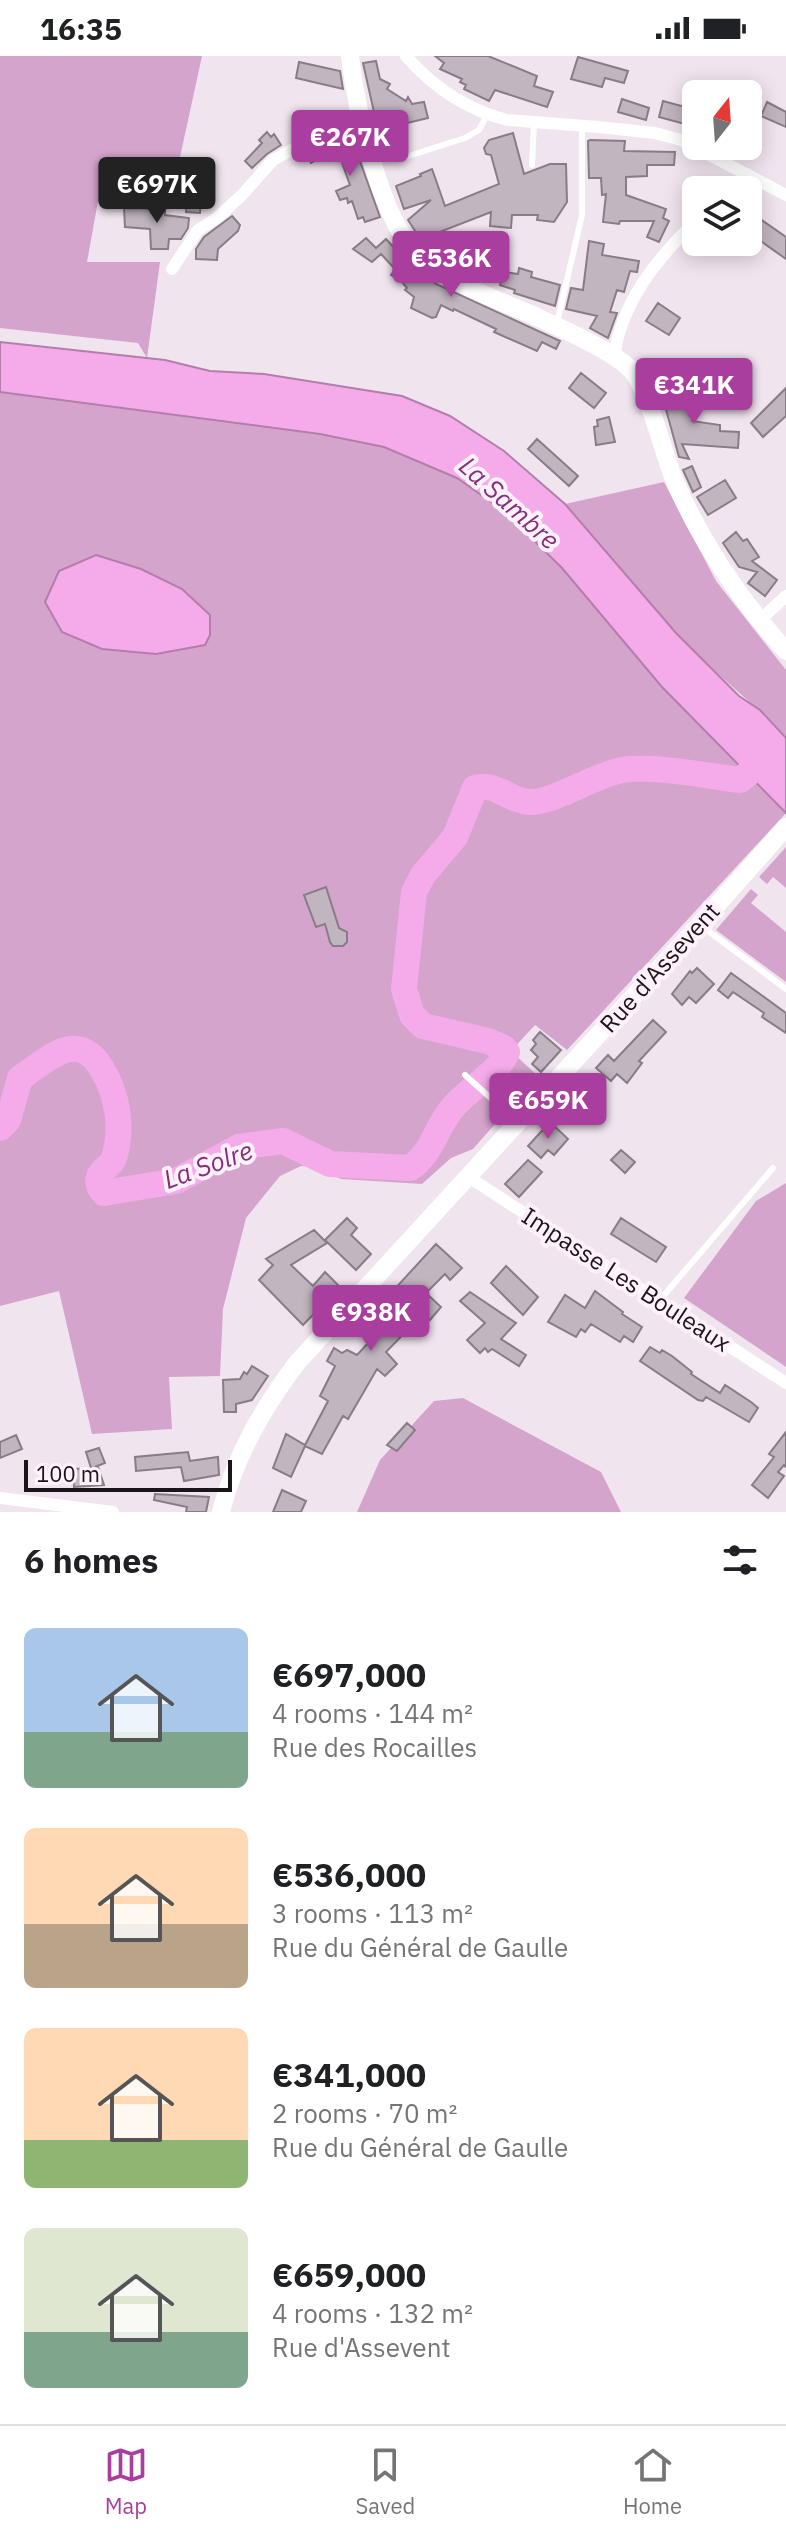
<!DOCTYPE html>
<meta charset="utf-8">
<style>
:root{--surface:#fff;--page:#f6f6f6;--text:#202124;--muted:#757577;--line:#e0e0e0;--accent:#aa3e9f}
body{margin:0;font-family:"IBM Plex Sans",sans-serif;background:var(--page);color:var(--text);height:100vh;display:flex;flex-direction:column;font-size:30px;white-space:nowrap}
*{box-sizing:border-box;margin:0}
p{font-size:26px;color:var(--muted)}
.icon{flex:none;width:44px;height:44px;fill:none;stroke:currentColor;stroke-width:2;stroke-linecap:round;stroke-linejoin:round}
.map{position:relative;height:1456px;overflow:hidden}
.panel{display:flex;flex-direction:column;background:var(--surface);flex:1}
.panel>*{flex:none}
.needle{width:52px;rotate:17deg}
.buttons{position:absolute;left:682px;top:24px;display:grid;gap:16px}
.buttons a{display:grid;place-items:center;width:80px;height:80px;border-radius:12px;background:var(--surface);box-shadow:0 4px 20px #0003;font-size:40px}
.scale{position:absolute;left:24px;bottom:20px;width:208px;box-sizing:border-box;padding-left:8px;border:4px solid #191518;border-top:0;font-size:22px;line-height:28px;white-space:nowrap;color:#191518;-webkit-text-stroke:6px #fef1fb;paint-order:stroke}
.price{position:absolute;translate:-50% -68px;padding:0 18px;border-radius:8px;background:var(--accent);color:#fff;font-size:26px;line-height:52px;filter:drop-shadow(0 2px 4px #0008)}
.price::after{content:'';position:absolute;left:50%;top:48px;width:24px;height:18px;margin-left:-12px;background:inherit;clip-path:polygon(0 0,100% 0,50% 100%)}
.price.on{background:#222;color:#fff}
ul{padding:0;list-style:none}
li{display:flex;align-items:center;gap:24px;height:200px;padding:0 24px}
li span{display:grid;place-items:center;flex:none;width:224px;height:160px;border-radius:12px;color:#555}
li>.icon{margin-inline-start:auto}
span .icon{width:96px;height:96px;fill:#fffc;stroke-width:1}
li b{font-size:34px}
h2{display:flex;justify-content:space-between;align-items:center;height:96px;padding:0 24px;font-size:34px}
.status{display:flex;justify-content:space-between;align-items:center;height:56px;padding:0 40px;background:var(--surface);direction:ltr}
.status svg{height:22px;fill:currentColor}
.tabs{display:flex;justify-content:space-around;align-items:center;height:112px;border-top:2px solid var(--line);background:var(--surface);font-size:22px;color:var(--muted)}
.tabs a{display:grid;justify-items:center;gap:4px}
.tabs .on{color:var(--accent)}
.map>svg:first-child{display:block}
.green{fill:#d5a4cd}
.water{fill:#f5abea;stroke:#b37eab;stroke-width:2}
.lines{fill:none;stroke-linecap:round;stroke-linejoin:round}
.river{stroke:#f5abea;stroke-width:26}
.building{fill:#c1b5bf;stroke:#887d86;stroke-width:2}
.lane{stroke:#fff;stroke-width:6}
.street{stroke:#fff;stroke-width:12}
.secondary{stroke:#fff;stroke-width:18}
.labels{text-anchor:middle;stroke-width:8;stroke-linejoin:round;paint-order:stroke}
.street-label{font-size:24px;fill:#191518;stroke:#fef1fb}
.water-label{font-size:26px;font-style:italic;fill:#822e7a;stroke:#fef1fb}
</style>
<div class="status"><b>16:35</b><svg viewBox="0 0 49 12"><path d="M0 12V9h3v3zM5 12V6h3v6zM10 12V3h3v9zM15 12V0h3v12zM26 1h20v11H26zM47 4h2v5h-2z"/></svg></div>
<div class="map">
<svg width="786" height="1456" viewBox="0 0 786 1456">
<rect width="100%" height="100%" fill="#f0e4ee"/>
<path class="green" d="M0,0H202L170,147L98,145L87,206H160L147,302L138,287L0,272Z
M0,336L320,378L384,391L457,422L504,455L562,512L662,631L786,757L567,994L535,969L511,995L541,1023L508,1049L495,1068L473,1093L451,1102L422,1128L341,1123L318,1111L301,1110L280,1120L246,1162L223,1253L220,1320L169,1321L172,1373L92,1378L59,1235L0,1250Z
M664,426L716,525L786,614V682C752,646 713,615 678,580C637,539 602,492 565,448Z
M786,791V832L773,821L767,828L759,821Z
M751,833L758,839L751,847L786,876V926L716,874Z
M786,1127V1311L684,1242L756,1145Z
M463,1342L601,1416L621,1456H357L380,1404L434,1345Z"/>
<path class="water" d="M0,286L165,304L210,315L264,318L402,340L450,360L504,395L565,448L676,577L739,640L760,654L786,682V757L662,631L562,512L504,455L457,422L384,391L320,378L0,336Z
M96,499L141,513L182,533L210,559V579L205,589L156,598L102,593L62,576L45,546L59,515Z"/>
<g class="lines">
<path class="river" d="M0,1072L8,1064L20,1022C49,1003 77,972 102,1013C118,1039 123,1073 114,1102C111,1111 101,1112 99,1121C97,1128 99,1132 104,1137L176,1125L239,1091L283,1085L330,1108L410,1112C433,1097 436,1070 454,1050C468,1034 500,1015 507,996L504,992L488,985L423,970L412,959L404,933L414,836L423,819L455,781L475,732C495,726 509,744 528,746C552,748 594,719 622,714C652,709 709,720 740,724L765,704"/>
</g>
<path class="building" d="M435,0H488L537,20L534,30L553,36L547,51L495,34L489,45L464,33L466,29L460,26L462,23L440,13L444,7Z
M578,1L628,15L624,27L605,22L602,31L571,23Z
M376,5L380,23L390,28L387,33L406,45L408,41L412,48L424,46L428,62L378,74L363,7Z
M299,6L340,15L343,33L296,22Z
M622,43L649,52L646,64L618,56Z
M663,45L696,54V71L659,61Z
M767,46L786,56V71L761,60Z
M267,76L271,81L274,78L281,89L267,98L252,112L245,105L262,87L259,84Z
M513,77L524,118L550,108H566L567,146L554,166L537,164L538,159H512L511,172L490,170L491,156L437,177L440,184L427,188L422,186L408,164L431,144L404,153L396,130L421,120L420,118L432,113L445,150L499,128L491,99L486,98L484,92L489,84Z
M336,80H341L350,99L357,97L380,161L365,166L363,161L358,163L352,145L348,147L347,142L340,144L336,135L350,129L337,93L311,107L306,97Z
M590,84L625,85L624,95L675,96L674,109H647V120L626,121V139L666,153L663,162L669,165L659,186L647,181L654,165H620L619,168L603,166L606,138L602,139L601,122H589L588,85Z
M187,141L201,142L200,157L186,156Z
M124,152L165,153V159L189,162L188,172L181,183H169L168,193H151L150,173L125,171Z
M232,160L240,169L238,175L218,193L217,204L196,203V193L204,181Z
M756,160L786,181V203L755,181L748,192V173Z
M366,182L376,192L386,183L410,209L436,228L560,285L556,293L542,286L537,295L494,276L496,273L454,253L453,255L441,249L436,261L432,262L411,252L414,241L405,234L407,232L402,226L391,219L395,213L381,198L372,206L353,193Z
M589,185L604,188L602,199L639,205L637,216L630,215L624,236L617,234L610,256L617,257L608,282L590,272L597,260L566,253L571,232L583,234Z
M519,212L532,216L531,221L560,229L555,250L514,237L515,234L500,229L504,216L518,218Z
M658,247L680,262L669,279L646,265Z
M581,317L606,337L594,352L569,332Z
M683,332L688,349L693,347L692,365L720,369V375L739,376L738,392L682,388L689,403L679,401L662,339Z
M786,332V360L763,381L751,367Z
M609,361L615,386L596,389L594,371L598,370L597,364Z
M537,383L578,420L569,430L528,393Z
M692,410L701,431L693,436L683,414Z
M725,424L736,442L708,459L697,441Z
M736,476L743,485L747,483L759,501L752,505L777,524L765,540L748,527L757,516L739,511L723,487Z
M326,831L339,872L347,876V886L343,890H333L330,886L325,868L316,871L304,839Z
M697,912L714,928L696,947L689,941L682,949L672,938L690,915L692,917Z
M731,917L786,957V977L762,961L764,957L733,936L728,942L718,934Z
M653,964L666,976L639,1005L642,1007L627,1027L617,1018L611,1025L596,1012L608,999L614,1005Z
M540,976L561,994L541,1016L532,1008L538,1001L531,994L536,988L533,984Z
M584,1032L597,1045L581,1063L567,1050Z
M550,1066L568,1083L554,1099L548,1094L541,1102L528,1090Z
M621,1094L635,1106L625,1117L611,1104Z
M528,1104L542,1116L519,1141L505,1128Z
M347,1162L357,1172L351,1179L371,1198L356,1214L325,1184Z
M621,1162L666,1191L656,1206L611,1178Z
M314,1174L327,1187L291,1209L313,1230L325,1216L340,1231L303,1269L259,1224L273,1209L266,1203Z
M436,1188L462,1212L450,1224L445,1218L426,1237L441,1251L430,1264L423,1258L386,1296L397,1308L385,1320L377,1313L348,1363L343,1360L322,1398L305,1390L291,1421L273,1412L286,1378L305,1389L328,1345L320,1340L335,1310L327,1305L334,1292L342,1297L347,1294L357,1299L384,1270L362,1254L372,1243L380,1249Z
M506,1210L538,1241L523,1259L491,1227Z
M595,1235L623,1256L622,1258L642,1271L633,1286L624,1280L620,1286L591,1268L585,1276L581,1273L576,1281L548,1266L565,1239L585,1252Z
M470,1236L516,1267L501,1283L526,1299L519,1310L492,1293L488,1296L485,1292L480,1297L467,1284L485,1267L460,1245Z
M650,1291L660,1297L662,1294L672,1300L692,1316L691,1318L720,1337L725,1329L751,1346L758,1352L749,1366L706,1341L703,1345L698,1344L640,1305Z
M252,1310L268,1320L252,1344L236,1348V1356H224L223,1324L240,1323L244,1316L247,1318Z
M407,1367L415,1374L397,1395L387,1389Z
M786,1376V1411L784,1409L778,1416L784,1420L768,1442L752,1429L774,1401L769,1398Z
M16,1379L22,1393L0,1402V1386Z
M99,1392L105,1407L95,1411H98L104,1429L74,1431L73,1413L91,1412L86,1396Z
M188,1396L190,1405L218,1401L219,1419L184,1425L181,1411L136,1415L135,1401Z
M282,1434L306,1445L301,1456H273Z
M155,1438L209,1441L206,1456H186L187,1451L154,1444Z"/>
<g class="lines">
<path class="lane" d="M399,103L465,82L479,74L487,59
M532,109L534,66
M557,267L582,159V70
M703,871L786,933
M465,1019L515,1064
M659,1245L773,1112"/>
<path class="street" d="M406,0C433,31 468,54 507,64L598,71L655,77L681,84L786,139
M729,134L747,118
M172,213L198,174L217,162L242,139L273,104L360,57
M614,301C621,247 657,202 696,165
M759,565L786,540
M467,1120L786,1327
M0,1442L113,1456"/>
<path class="secondary" d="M350,0C356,53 380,162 418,200C444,225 503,246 537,261C562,273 614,295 632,315C650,336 663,399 676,428C703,489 742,546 786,595
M221,1456C235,1400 262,1354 296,1308L700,868L786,771"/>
</g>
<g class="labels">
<g class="street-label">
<text transform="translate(660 912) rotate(-48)" y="8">Rue d'Assevent</text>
<text transform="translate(626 1224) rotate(33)" y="8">Impasse Les Bouleaux</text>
</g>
<g class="water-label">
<text transform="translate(509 447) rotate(42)" y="9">La Sambre</text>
<text transform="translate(208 1109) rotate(-20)" y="9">La Solre</text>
</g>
</g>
</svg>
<div class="buttons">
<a><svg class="needle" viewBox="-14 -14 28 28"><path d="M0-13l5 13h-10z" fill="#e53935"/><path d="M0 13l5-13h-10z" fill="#757577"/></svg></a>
<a><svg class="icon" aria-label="layers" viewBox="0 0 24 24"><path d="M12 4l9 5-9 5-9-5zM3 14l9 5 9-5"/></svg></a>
</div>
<div class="scale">100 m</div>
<b class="price" style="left:350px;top:122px">€267K</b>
<b class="price on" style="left:157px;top:169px">€697K</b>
<b class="price" style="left:451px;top:243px">€536K</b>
<b class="price" style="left:694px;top:370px">€341K</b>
<b class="price" style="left:548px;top:1085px">€659K</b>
<b class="price" style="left:371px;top:1297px">€938K</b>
</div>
<section class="panel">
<h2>6 homes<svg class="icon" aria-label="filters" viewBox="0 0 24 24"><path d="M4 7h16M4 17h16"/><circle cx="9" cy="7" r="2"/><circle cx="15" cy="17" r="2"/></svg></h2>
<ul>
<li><span style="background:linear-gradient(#a9c7e8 65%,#7fa58c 0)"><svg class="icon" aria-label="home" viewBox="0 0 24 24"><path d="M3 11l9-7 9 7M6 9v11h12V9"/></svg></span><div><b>€697,000</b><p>4 rooms · 144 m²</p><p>Rue des Rocailles</p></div></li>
<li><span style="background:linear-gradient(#ffd9b3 60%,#b9a48a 0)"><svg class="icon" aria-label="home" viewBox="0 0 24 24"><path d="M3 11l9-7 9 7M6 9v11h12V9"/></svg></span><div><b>€536,000</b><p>3 rooms · 113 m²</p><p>Rue du Général de Gaulle</p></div></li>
<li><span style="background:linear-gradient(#ffd9b3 70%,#8fb573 0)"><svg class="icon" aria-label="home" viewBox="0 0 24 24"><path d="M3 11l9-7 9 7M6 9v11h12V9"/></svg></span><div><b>€341,000</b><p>2 rooms · 70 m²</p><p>Rue du Général de Gaulle</p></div></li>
<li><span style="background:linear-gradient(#dfe7d0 65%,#7fa58c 0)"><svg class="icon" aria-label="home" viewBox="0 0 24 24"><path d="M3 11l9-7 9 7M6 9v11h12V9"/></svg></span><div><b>€659,000</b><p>4 rooms · 132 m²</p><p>Rue d'Assevent</p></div></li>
</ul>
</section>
<nav class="tabs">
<a class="on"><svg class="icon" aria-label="map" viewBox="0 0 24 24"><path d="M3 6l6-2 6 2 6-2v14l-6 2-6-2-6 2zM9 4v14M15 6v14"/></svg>Map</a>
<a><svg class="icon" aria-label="saved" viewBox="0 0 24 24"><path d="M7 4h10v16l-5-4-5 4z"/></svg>Saved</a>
<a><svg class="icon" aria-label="home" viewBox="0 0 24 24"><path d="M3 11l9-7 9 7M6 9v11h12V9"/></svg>Home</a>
</nav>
